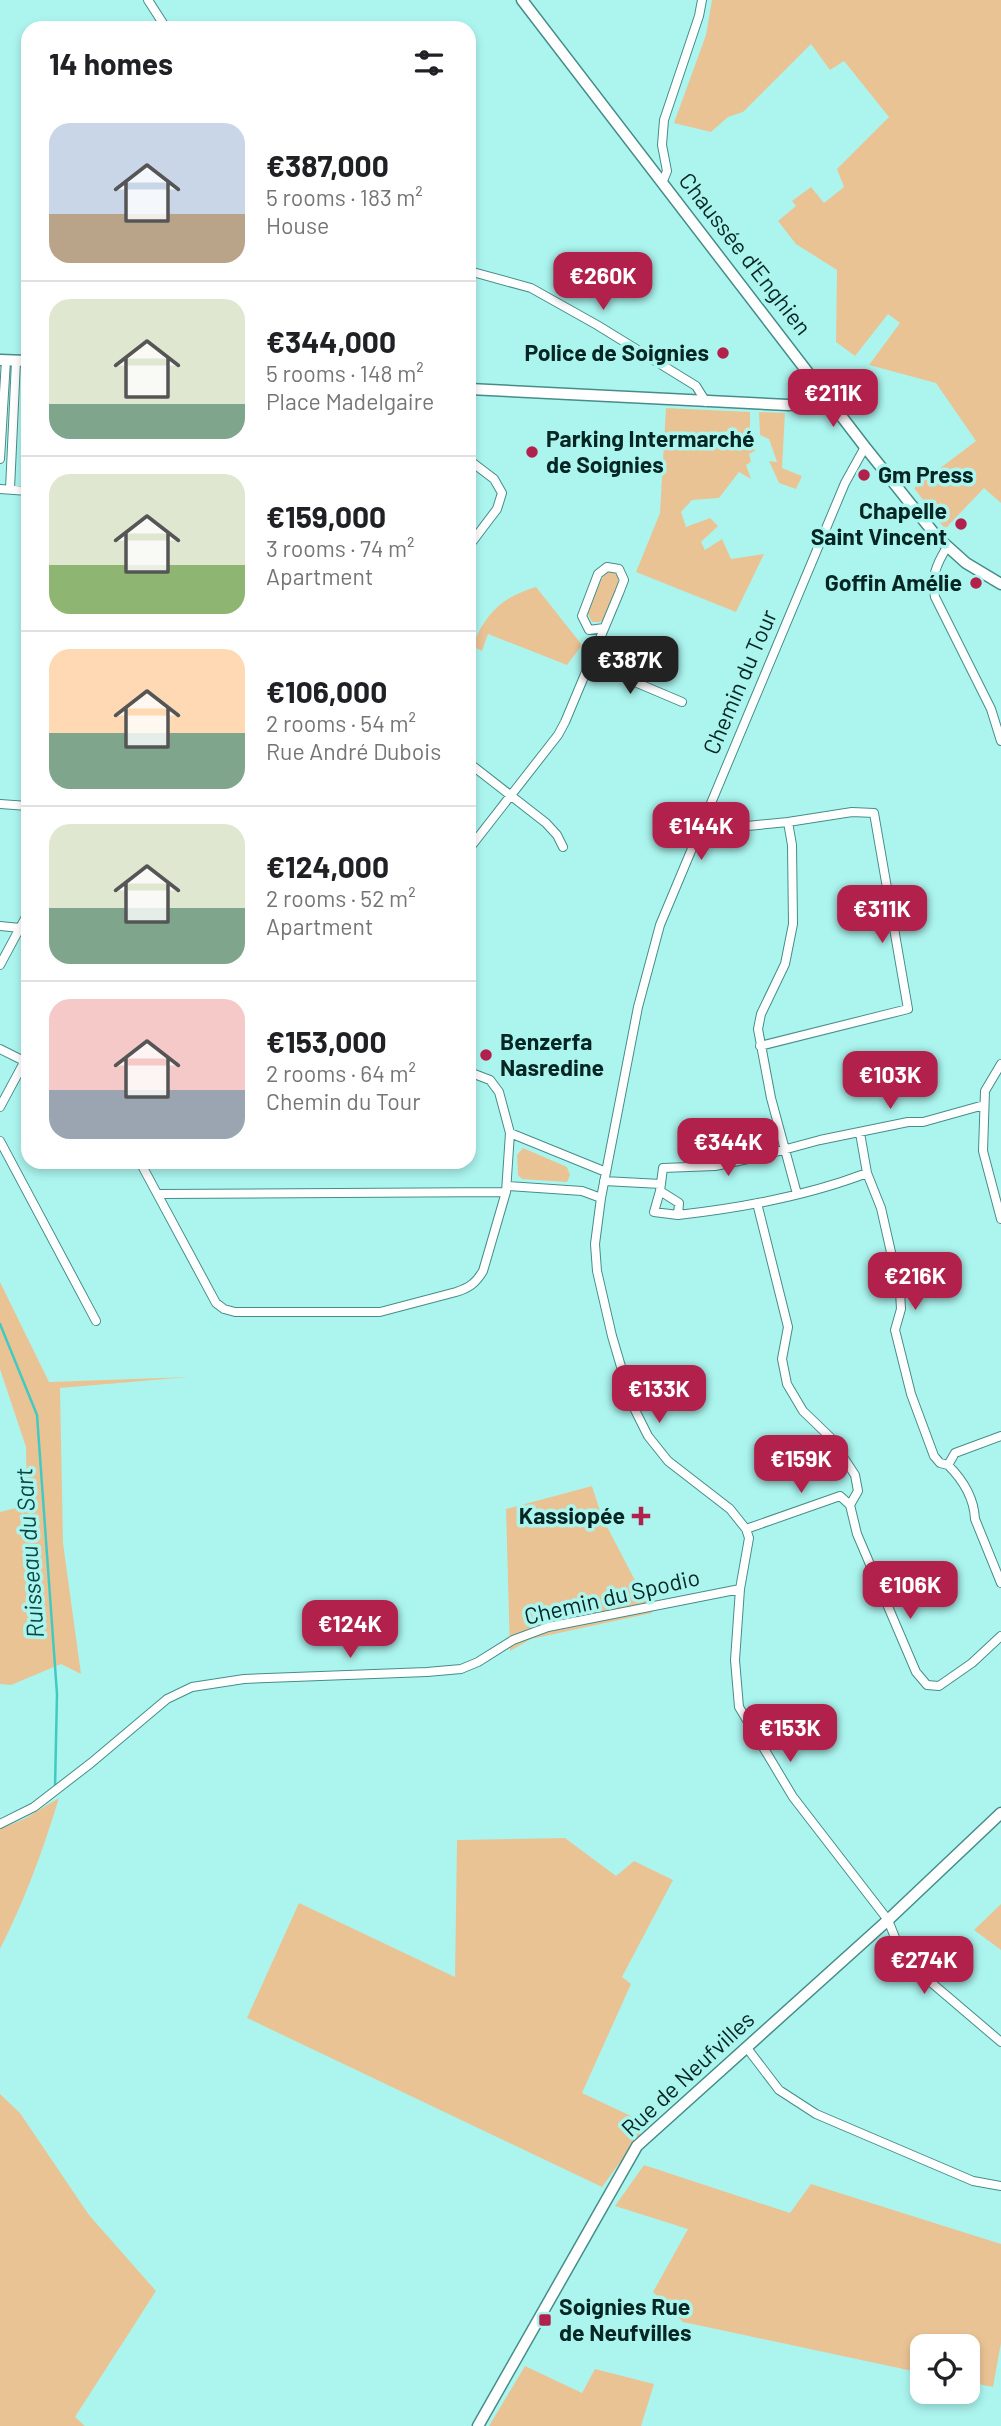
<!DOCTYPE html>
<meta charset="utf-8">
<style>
:root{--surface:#fff;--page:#f2f2f2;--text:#202124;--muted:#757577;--line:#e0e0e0;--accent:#b2214c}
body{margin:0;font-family:Barlow,sans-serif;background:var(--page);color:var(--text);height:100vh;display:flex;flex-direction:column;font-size:26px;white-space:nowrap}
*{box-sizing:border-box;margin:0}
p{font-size:23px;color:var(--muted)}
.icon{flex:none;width:38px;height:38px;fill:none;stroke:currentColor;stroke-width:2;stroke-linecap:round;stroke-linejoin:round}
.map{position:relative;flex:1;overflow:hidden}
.side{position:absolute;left:21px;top:21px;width:455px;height:1148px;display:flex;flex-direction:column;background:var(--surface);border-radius:21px;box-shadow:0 4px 10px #0003}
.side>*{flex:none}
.tools{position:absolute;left:910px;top:2334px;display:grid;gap:14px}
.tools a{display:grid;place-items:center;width:70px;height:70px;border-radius:14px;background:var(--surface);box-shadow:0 4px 10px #0003;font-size:35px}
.price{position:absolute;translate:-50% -60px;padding:0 16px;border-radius:14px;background:var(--accent);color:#fff;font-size:23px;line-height:46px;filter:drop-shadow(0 2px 4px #0008)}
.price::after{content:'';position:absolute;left:50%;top:42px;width:21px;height:16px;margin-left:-10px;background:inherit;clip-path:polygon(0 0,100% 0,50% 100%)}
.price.active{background:#222;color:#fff}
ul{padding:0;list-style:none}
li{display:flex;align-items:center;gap:21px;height:175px;padding:0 28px}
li+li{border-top:2px solid var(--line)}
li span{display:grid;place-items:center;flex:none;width:196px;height:140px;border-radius:21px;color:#555}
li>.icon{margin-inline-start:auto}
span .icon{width:84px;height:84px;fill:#fffc;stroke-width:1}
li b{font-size:30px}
h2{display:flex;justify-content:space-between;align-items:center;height:84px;padding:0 28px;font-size:30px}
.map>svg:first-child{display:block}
.green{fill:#eac395}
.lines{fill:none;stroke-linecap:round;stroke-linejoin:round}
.stream{stroke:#40cac3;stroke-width:2.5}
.street-casing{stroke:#468d89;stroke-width:10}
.secondary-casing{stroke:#468d89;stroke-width:13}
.street{stroke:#fff;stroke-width:8}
.secondary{stroke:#fff;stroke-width:10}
.poi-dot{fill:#b2214c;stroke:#acf5ef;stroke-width:2.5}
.labels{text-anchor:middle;stroke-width:7;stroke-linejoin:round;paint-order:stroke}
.street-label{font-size:23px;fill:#062624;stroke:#acf5ef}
.poi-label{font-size:23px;font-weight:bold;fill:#062624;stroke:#acf5ef;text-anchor:end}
.water-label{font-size:24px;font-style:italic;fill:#0b4845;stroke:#acf5ef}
</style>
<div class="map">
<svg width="1001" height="2426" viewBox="0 0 1001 2426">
<rect width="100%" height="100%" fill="#acf5ef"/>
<path class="green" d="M712,0H1001V503L984,488L945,529L914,488L976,441L936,383L869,365L900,323L888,314L855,356L836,342L837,270L796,244L778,221L796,206L792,201L811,187L824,203L844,187L837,169L889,117L844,61L830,70L811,44L743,112L728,117L711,132L674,123L706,35Z
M666,408L750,412V435L755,451L749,454L751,462L746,465L751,479L739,472L719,498L692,500L681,512L686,527L710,518L718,526L701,542L705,550L722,539L731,559L764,554L736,612L636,572L660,513Z
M759,412L785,413L782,468L802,476L796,489L779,483L769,461L777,462L769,439L760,435Z
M610,571L617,574L619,583L603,620L600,622H592L587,612L603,576Z
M536,587L582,645L567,665L488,634L482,651L472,646C486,613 502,597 536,587Z
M523,1148L567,1167L570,1175L567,1182L522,1179L518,1175L517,1155Z
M0,1282L49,1382L189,1377L60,1388L63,1543L81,1674L61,1664L11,1685L0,1684V1512L27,1505L26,1447L0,1369Z
M592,1486L602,1517L652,1613L531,1639L510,1651L506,1509Z
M59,1798C43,1850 25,1900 0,1949V1829L24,1819Z
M565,1838L616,1876L634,1861L673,1880L622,1977L631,1984L582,2093L648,2124L602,2187L247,2018L299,1903L455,1977L457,1840Z
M1001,1904V1950L974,1930Z
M0,2094L20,2113L89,2215L156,2291L75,2417L85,2426H0Z
M644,2165L790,2213L811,2184L1001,2244V2343L993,2387L968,2382V2347H922V2373L683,2322L653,2292L688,2229L615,2206Z
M525,2366L582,2393L595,2369L654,2384L641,2426H489Z"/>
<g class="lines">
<path class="stream" d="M0,1324L37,1415L57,1694L55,1788"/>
<g class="street-casing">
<path id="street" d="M148,0L166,28
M663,181L667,171L662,145L664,120L699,16L702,0
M469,271L531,288L597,325L696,386L706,402
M865,447L845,483L660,925L638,1007L601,1198L595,1244L597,1271L612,1336L632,1404L648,1436L668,1461L730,1509L746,1529L749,1538L740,1589L735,1660L739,1707L793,1797L888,1920L896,1940L913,1967L1001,2042
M0,459L6,360
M469,460L494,479L502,493L497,509L469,546
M0,489L28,491
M10,489L16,361
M947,547C936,565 931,577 935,597L991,709L1001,741
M590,663L682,702
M469,763L546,823L557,835L563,847
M0,804L28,806
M703,821L727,828L788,822L792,845L793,924L785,964L761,1014L758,1029L771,1098L797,1194
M469,849L558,735L565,722L619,593L624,580L619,569L607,567L598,574L582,616L589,630L604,628
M0,926L20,928
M0,965L28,913
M760,1046L908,1009L874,813L852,812L788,822
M0,1049L28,1063
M1001,1064L985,1091L983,1151L1001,1219
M0,1107L28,1055
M510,1133L606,1172
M860,1133L867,1173L881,1208L900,1292L901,1309L895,1330L911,1394L934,1456L940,1463L948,1465L955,1453L1001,1436
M0,1141L96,1321
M140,1162L216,1303L224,1309L235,1312H380L456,1292C469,1288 476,1283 483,1271L506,1192L510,1133L499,1092L490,1080L469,1072
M867,1173C807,1196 741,1208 678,1215L679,1203L660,1191L663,1168L715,1166L757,1157L820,1140L908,1122H923L984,1105
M604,1181L661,1184
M507,1186L582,1191L601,1198
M660,1191L654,1212L678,1215
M158,1194L506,1192
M757,1203L788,1327L782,1359L787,1384L803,1411L830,1437L855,1475L858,1491L850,1505
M948,1465C962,1479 974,1498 975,1519L1001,1583
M850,1505L857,1534L916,1672L927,1685L939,1686L972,1663L1001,1636
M746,1529L840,1496L850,1505
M0,1824L34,1807L91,1763L167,1699L192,1687L244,1679L427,1672L461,1669L478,1662L513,1640L548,1627L740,1589
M747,2048L779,2090L816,2114L973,2181L1001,2186"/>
</g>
<g class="secondary-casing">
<path id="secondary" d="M522,0L865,447L937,537L966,563L1001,584
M0,360L28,361
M469,389L788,405L806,404L826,393
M478,2426L637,2146L888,1920L1001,1813"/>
</g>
<use href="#street" class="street"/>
<use href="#secondary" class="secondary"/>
</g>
<g class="poi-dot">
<circle cx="723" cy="353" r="7"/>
<circle cx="532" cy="452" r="7"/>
<circle cx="864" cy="475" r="7"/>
<circle cx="961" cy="524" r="7"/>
<circle cx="976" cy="583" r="7"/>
<circle cx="486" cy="1055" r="7"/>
<path d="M637.5 1505.5h7v7h7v7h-7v7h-7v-7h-7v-7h7z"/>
<rect x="538" y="2313" width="14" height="14" rx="3.5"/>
</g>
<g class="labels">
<g class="street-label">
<text transform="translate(745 254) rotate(52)" y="8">Chaussée d'Enghien</text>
<text transform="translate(740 682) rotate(-67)" y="8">Chemin du Tour</text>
<text transform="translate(612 1597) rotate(-13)" y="8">Chemin du Spodio</text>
<text transform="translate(688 2074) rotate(-43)" y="8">Rue de Neufvilles</text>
</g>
<g class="poi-label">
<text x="709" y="361">Police de Soignies</text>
<text x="546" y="447" text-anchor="start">Parking Intermarché<tspan x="546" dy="26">de Soignies</tspan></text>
<text x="878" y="483" text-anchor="start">Gm Press</text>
<text x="947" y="519">Chapelle<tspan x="947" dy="26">Saint Vincent</tspan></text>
<text x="962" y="591">Goffin Amélie</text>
<text x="500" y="1050" text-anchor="start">Benzerfa<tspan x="500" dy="26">Nasredine</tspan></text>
<text x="625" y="1524">Kassiopée</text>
<text x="559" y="2315" text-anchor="start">Soignies Rue<tspan x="559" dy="26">de Neufvilles</tspan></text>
</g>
<g class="water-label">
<text transform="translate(30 1553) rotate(-94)" y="8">Ruisseau du Sart</text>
</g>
</g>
</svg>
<div class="tools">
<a><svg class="icon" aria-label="locate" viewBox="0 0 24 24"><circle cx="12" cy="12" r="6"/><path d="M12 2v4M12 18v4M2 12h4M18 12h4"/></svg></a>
</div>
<b class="price" style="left:603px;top:312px">€260K</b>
<b class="price" style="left:833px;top:429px">€211K</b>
<b class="price active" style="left:630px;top:696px">€387K</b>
<b class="price" style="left:701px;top:862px">€144K</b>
<b class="price" style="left:882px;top:945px">€311K</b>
<b class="price" style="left:890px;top:1111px">€103K</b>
<b class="price" style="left:728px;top:1178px">€344K</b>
<b class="price" style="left:915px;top:1312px">€216K</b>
<b class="price" style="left:659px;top:1425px">€133K</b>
<b class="price" style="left:801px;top:1495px">€159K</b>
<b class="price" style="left:910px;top:1621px">€106K</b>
<b class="price" style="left:350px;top:1660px">€124K</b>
<b class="price" style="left:790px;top:1764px">€153K</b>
<b class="price" style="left:924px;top:1996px">€274K</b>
<section class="side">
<h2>14 homes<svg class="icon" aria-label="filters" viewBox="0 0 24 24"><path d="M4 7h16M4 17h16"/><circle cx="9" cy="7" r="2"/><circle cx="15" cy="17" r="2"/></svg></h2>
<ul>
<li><span style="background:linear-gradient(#c9d6e8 65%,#b9a48a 0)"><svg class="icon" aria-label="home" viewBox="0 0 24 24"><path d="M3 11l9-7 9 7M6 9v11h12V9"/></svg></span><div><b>€387,000</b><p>5 rooms · 183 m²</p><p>House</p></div></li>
<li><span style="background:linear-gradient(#dfe7d0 75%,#7fa58c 0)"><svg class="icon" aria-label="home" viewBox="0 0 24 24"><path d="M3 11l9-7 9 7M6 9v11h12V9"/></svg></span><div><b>€344,000</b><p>5 rooms · 148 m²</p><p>Place Madelgaire</p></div></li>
<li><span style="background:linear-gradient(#dfe7d0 65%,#8fb573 0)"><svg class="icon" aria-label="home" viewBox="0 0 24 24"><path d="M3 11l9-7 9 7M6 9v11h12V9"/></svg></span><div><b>€159,000</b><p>3 rooms · 74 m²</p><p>Apartment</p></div></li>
<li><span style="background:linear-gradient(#ffd9b3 60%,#7fa58c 0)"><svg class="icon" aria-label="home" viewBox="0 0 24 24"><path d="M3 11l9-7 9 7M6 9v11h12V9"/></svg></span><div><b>€106,000</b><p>2 rooms · 54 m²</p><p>Rue André Dubois</p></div></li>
<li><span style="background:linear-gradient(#dfe7d0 60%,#7fa58c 0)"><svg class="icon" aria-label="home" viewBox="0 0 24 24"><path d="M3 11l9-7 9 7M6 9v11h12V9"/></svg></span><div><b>€124,000</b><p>2 rooms · 52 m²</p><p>Apartment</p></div></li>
<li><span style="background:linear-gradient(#f6c9c9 65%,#9aa5b1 0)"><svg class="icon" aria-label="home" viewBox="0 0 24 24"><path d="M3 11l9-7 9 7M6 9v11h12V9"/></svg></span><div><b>€153,000</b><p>2 rooms · 64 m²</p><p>Chemin du Tour</p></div></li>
</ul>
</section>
</div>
